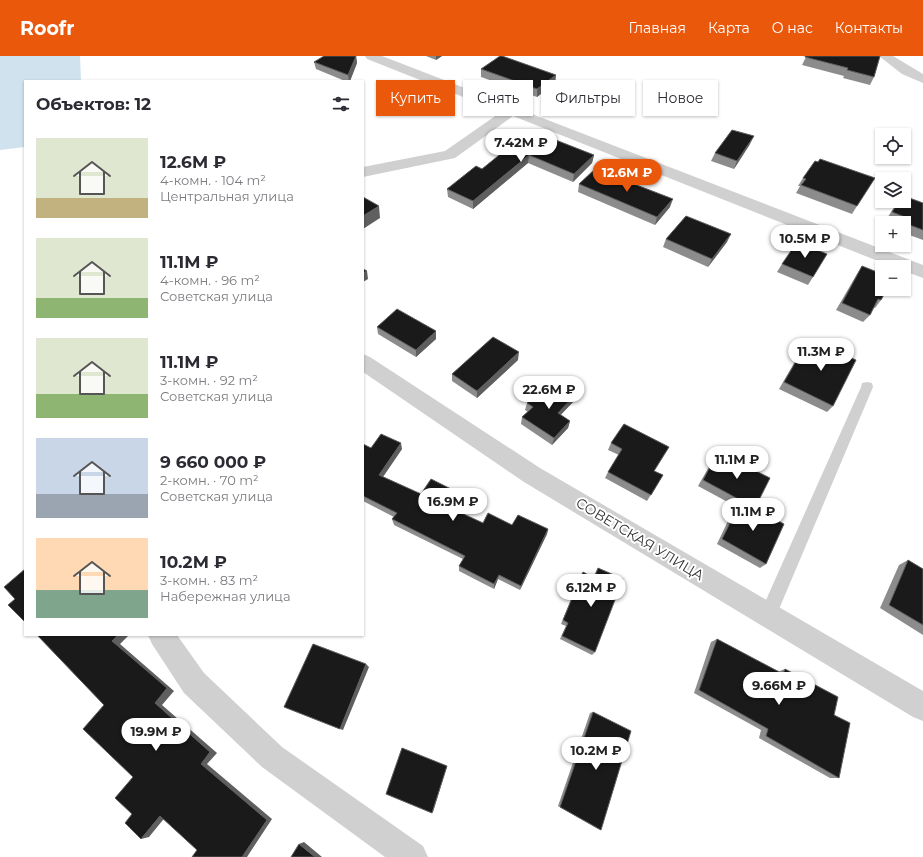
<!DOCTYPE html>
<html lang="ru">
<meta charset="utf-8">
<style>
:root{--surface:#fff;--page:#f2f2f3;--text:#2b2b33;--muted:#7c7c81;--accent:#ea580c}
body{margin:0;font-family:Montserrat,sans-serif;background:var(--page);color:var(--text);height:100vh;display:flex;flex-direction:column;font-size:15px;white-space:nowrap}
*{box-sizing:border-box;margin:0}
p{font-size:13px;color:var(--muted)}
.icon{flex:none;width:22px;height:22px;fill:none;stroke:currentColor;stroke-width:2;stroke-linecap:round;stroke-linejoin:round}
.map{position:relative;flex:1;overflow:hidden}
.side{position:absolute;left:24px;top:24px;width:340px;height:556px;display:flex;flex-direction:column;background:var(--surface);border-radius:0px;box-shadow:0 1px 3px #0004}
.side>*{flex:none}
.top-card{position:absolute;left:376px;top:24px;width:380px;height:36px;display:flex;gap:8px}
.buttons{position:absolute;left:875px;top:72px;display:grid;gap:8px}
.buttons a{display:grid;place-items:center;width:36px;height:36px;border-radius:0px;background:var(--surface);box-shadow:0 1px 3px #0004;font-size:20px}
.price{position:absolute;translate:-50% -34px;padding:0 9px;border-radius:14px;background:#fff;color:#222;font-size:13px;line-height:26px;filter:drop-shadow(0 1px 2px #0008)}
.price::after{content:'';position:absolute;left:50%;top:24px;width:12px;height:9px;margin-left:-6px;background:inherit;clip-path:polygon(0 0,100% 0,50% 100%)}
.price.on{background:var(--accent);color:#fff}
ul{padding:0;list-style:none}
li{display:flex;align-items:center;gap:12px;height:100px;padding:0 12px}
li span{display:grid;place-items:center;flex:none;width:112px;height:80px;border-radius:0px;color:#555}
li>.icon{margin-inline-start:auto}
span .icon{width:48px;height:48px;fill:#fffc;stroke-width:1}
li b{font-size:17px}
h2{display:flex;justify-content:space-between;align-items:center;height:48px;padding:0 12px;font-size:17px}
.tag{padding:0 14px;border-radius:0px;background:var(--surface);box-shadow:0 1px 3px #0004;font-size:14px;line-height:36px}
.tag.on{background:var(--accent);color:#fff}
header{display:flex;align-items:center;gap:24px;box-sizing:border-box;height:56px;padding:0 20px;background:var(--accent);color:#fff}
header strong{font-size:19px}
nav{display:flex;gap:22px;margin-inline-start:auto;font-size:14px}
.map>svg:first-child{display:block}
.water{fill:#cfe2ee}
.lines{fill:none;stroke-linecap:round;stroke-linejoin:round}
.service{fill:#d0d0d0;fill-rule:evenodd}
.minor{fill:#d0d0d0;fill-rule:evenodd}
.wall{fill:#8c8c8c}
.shaded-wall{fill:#5f5f5f}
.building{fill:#1a1a1a;stroke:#5f5f5f}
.labels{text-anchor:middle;stroke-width:4;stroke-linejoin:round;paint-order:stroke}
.street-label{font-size:14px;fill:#333;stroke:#fff}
</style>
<header>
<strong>Roofr</strong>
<nav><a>Главная</a><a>Карта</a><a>О нас</a><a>Контакты</a></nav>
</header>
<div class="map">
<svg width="923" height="801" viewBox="0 0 923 801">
<rect width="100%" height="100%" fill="#fff"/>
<path class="water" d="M0,0H80L81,25H25V91L0,94Z"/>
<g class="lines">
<path class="service" d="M867,326L872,327L873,331L774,565L768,567L762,565L760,559L762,553L861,331L862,327Z"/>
<path class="minor" d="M365,0H382L923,209V222L904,215V211H893L513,60L455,102L363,121V111L445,95L501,56L367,3Z
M879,0H893L923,18V27L902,18Z
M363,298L370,301L540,412L923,635V665L913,661L524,426L363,316Z
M148,579H177L204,617L282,691L423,790L428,801H385L262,711L184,637L152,588Z"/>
</g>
<path class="wall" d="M356,0L357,7L350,25H345L316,13L314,6Z
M426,0H442L436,4Z
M803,0H880L874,21L870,29L843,22L844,20L802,9L806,1Z
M481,13L556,19L555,27L537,41L481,21Z
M530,74L594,99L592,107L573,126L528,107L473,153L448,141L447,133L482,113Z
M750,88L734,113L711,105L715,97Z
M818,106L857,150L852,158L796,137L800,130H798L803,122Z
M579,128L670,151L655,169L578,136Z
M898,145L923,147V184L904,177V167H894L886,164Z
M666,183L727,186L708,211L663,191Z
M782,208L813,221L808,229L777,216Z
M862,210L881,244L875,252L873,251L870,259L863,266L836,254L857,218Z
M377,271L436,275V283L416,301L378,278Z
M809,283L833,350L827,356L779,333L804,290Z
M518,304L477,342L452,325V318Z
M547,336L575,339L573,346L560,359L570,365L568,372L552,389L521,368L522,361L528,356L525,354L527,347Z
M624,368L654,415L663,419L647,445L605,422L608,416L619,399L608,394L611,387Z
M363,388L371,392L402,393L383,421L421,438L455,435L456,441L449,451L483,467L548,473L547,478L520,534L498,523L494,533L459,515V510L463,503L394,469L392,463L394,461L363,445Z
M718,396L755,452L766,508L760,512L717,488L735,450L698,430L714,402Z
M908,504L923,513V579L880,552L899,509Z
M598,512L595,596L592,599L560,583L566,570L561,568L580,521L583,516L593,522Z
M717,583L778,616L785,613L834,659L839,722H830L759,682L761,674L694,637L711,586Z
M593,656L601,774L598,773L558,750L590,657Z"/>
<path class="shaded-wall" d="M356,0L357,7L350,25H349L348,19Z
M436,0H442L436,4Z
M556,19L555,27L537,41V33Z
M754,80L750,88L734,113L737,105Z
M529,99L528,107L473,153V145Z
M594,99L592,107L573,126L574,118Z
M673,143L670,151L655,169L657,161Z
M379,150L380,162L363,173V160Z
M731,178L727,186L708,211L712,203Z
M367,215L368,223L363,226V217Z
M436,275V283L416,301V294Z
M519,296L518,304L477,342V335Z
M575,339L573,346L556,364L558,357Z
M570,365L568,372L552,389L554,382Z
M401,387L402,393L380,425L379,419Z
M455,435L456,441L447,455L446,450Z
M548,473L547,478L520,534L521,530Z
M499,519L498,523L494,533V528Z
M118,579H129L120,588L174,635L162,649L217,697L207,708L272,763L247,801H242L201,708L155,647L112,585Z
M366,608L369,611L343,674L340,673Z
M447,710L433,756L432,757Z
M167,759L149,781L141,783L160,760Z
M304,786L322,801H315L299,788Z"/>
<path class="building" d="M324,0H356L348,19L314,6Z
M500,0H502L556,19L537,33L481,13Z
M806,0H880L874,21L847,14L848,12L805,1Z
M530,74L594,99L574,118L529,99L473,145L447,133L476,110L482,113Z
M732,74L754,80L737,105L715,97Z
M820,103L875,122L857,150L801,129L806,123L803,122L815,105L818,106Z
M595,113L673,143L657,161L579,128Z
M904,140L923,147V174L907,168L910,163L892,156L899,145H904Z
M363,141L379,150L363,160Z
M686,160L731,178L712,203L666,183Z
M797,186L827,198L813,221L782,208Z
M862,210L882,218V233H887L881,244L878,243L870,259L842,247Z
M363,213L367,215L363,217Z
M397,253L436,275L416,294L377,271Z
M493,281L519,296L477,335L452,318Z
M809,283L856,304L833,350L784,326Z
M556,327L575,339L558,357L570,365L554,382L522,361L533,351L527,347L541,333L547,336Z
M624,368L669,391L654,415L663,419L651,439L608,416L622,393L611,387Z
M381,378L401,387L379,419L421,438L431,423L455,435L446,450L483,467L488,457L512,469L518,459L548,473L521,530L499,519L494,528L459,510L465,500L392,463L397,457L363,440V388L371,392Z
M718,396L770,422L755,452L703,424Z
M741,445L784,468L766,508L722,483Z
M908,504L923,513V569L889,549Z
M598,512L623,523L595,596L562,580L568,567L563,564L583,516L594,522Z
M25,513V566L8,549L15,543L4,531Z
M37,579H118L112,585L167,632L155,647L210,696L201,708L267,764L242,801H192L197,794L160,760L141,783L125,767L132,758L115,742L133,721L83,673L104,649Z
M717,583L783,618L785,613L838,641L834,659L850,667L839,722L766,680L768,673L699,634Z
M313,588L366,608L340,673L284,651Z
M593,656L631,675L601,774L560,751Z
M402,692L447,710L432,757L386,738Z
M299,788L315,801H291Z"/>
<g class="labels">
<g class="street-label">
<text transform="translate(640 483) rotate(31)" y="5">СОВЕТСКАЯ УЛИЦА</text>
</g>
</g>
</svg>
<div class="buttons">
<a><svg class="icon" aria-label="locate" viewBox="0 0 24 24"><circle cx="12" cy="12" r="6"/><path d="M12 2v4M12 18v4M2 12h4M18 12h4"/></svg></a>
<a><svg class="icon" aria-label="layers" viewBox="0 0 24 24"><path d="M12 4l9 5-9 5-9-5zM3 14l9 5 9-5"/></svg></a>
<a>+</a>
<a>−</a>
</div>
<b class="price" style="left:521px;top:107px">7.42M ₽</b>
<b class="price on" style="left:627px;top:137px">12.6M ₽</b>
<b class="price" style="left:805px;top:203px">10.5M ₽</b>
<b class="price" style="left:821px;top:316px">11.3M ₽</b>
<b class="price" style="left:549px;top:354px">22.6M ₽</b>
<b class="price" style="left:737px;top:424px">11.1M ₽</b>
<b class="price" style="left:453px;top:466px">16.9M ₽</b>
<b class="price" style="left:753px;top:476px">11.1M ₽</b>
<b class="price" style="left:591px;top:552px">6.12M ₽</b>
<b class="price" style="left:779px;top:650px">9.66M ₽</b>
<b class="price" style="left:156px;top:696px">19.9M ₽</b>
<b class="price" style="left:596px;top:715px">10.2M ₽</b>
<div class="top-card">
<a class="tag on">Купить</a>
<a class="tag">Снять</a>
<a class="tag">Фильтры</a>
<a class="tag">Новое</a>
</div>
<section class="side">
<h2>Объектов: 12<svg class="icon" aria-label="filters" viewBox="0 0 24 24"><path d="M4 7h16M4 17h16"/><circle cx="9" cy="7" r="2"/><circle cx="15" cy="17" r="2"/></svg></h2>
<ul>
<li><span style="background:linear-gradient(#dfe7d0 75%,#c2b280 0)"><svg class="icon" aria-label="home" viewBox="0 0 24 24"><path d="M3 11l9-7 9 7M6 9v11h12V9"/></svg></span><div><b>12.6M ₽</b><p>4-комн. · 104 m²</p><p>Центральная улица</p></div></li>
<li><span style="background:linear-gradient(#dfe7d0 75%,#8fb573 0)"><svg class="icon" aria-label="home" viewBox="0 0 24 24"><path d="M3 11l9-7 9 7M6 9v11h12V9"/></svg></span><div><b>11.1M ₽</b><p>4-комн. · 96 m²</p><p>Советская улица</p></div></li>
<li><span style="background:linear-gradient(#dfe7d0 70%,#8fb573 0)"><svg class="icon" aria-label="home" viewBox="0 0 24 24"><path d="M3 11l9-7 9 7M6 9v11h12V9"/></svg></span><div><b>11.1M ₽</b><p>3-комн. · 92 m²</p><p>Советская улица</p></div></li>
<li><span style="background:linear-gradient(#c9d6e8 70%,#9aa5b1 0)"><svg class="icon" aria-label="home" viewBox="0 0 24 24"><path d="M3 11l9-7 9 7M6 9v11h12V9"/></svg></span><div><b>9 660 000 ₽</b><p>2-комн. · 70 m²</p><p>Советская улица</p></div></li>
<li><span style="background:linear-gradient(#ffd9b3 65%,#7fa58c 0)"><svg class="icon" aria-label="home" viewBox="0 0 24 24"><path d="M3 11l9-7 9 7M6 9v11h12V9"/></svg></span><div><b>10.2M ₽</b><p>3-комн. · 83 m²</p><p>Набережная улица</p></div></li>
</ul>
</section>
</div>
